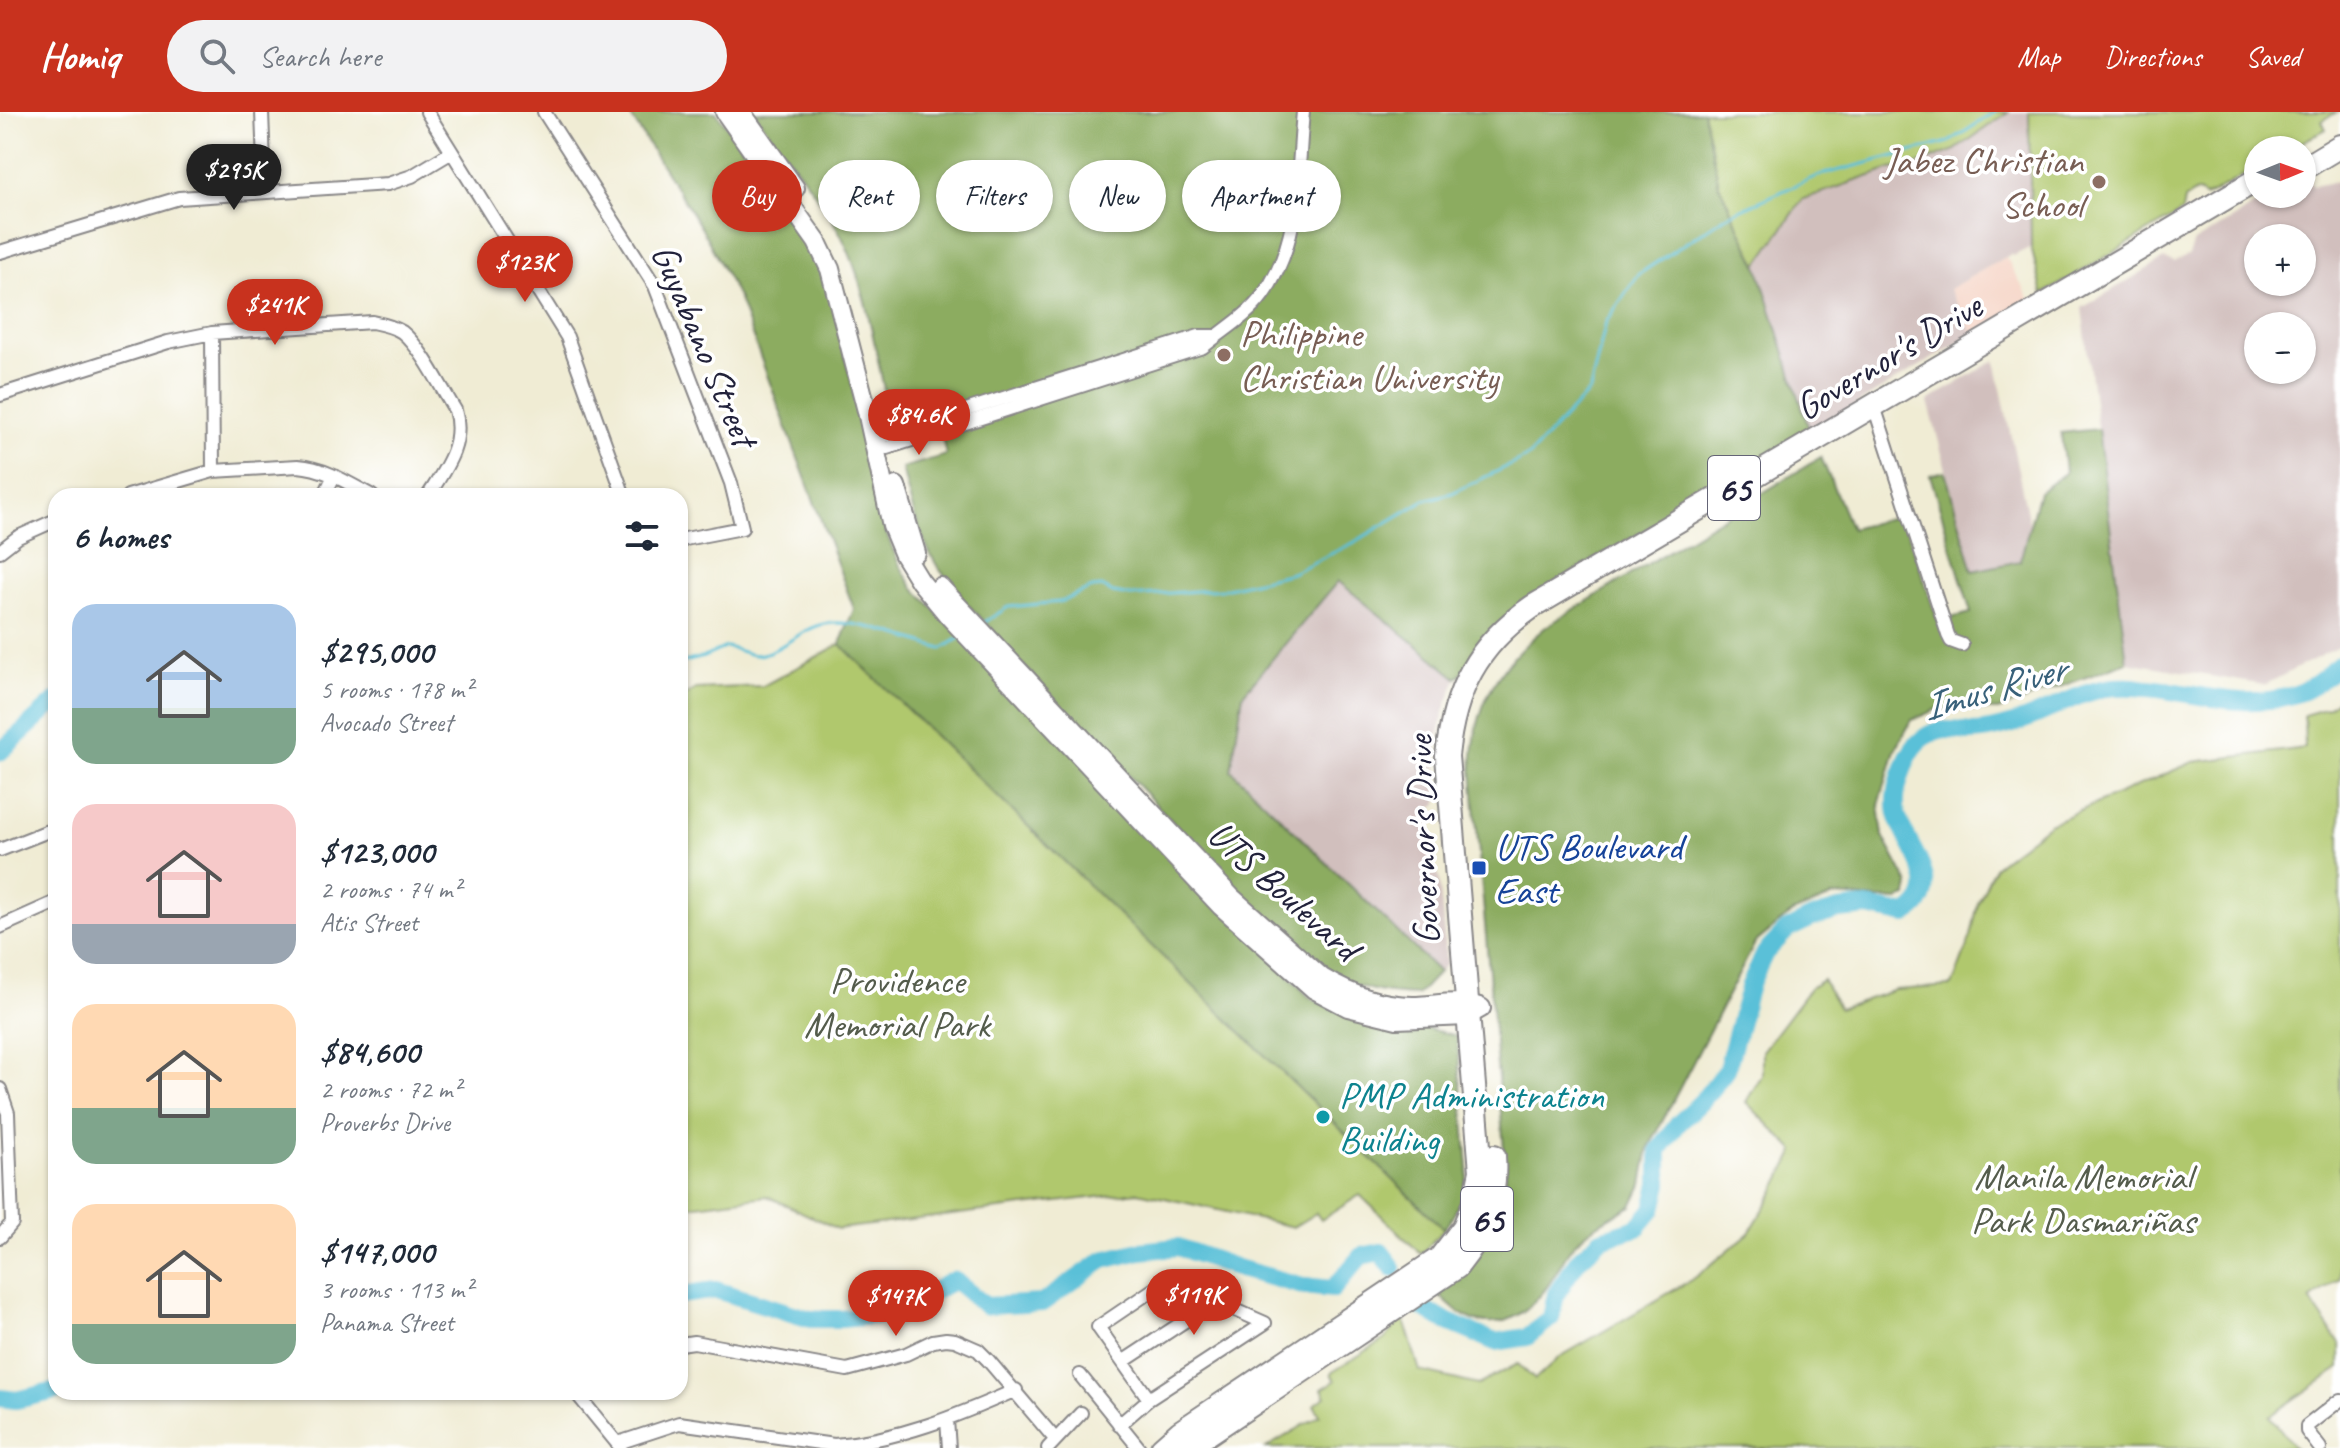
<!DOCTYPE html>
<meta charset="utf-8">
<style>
:root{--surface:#fff;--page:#f2f2f3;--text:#1f2937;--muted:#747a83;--accent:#c8321e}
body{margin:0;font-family:Caveat,sans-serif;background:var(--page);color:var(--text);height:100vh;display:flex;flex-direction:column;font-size:30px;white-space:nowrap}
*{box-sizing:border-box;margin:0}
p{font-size:26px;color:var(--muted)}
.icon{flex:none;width:44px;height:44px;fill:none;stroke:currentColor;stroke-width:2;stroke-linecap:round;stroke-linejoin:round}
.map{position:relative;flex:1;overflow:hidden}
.drawer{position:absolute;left:48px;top:376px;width:640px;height:912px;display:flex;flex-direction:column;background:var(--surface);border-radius:24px;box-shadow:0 2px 6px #0004}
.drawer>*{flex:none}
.hud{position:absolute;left:712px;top:48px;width:760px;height:72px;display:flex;gap:16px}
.needle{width:52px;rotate:89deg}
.fabs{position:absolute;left:2244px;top:24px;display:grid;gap:16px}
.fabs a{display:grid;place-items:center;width:72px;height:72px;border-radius:50%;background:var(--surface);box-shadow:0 2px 6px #0004;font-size:40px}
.price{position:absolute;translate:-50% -68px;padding:0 18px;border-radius:28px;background:var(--accent);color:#fff;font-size:26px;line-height:52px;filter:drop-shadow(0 2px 4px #0008)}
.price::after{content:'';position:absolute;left:50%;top:48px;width:24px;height:18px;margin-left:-12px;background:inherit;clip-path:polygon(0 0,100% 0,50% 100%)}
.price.current{background:#222;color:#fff}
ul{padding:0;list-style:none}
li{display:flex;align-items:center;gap:24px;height:200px;padding:0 24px}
li span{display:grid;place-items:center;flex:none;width:224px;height:160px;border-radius:24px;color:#555}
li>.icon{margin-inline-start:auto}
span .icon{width:96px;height:96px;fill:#fffc;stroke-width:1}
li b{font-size:34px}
h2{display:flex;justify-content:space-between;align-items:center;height:96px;padding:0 24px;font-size:34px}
.chip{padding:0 28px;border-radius:36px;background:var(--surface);box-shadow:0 2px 6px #0004;font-size:28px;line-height:72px}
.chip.current{background:var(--accent);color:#fff}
header{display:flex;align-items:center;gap:48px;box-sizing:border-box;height:112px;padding:0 40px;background:var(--accent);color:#fff}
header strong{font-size:38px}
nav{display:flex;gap:44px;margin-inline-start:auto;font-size:28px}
.search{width:560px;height:72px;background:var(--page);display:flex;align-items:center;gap:20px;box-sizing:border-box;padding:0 28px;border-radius:44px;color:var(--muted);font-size:30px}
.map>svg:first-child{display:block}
.built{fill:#f5d2c2}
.industrial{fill:#d1bfbd;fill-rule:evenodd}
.green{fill:#b0c86d;stroke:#697554;stroke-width:2}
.forest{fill:#8cac60;stroke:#57674e;stroke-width:2}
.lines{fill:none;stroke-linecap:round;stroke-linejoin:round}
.stream{stroke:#5ac0d8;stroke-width:3}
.river{stroke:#5ac0d8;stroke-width:18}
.street-casing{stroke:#898788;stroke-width:16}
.secondary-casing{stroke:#898788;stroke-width:22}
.highway-casing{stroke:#898788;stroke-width:26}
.street{stroke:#fff;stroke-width:12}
.secondary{stroke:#fff;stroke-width:18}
.highway{stroke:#fff;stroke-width:22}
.education-dot{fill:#8d6e63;stroke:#fff;stroke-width:3}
.transit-dot{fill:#1a4fb4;stroke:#fff;stroke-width:3}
.culture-dot{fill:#0f9aa8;stroke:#fff;stroke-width:3}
.labels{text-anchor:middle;stroke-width:7;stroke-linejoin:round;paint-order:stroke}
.shield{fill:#fff;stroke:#646476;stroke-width:2}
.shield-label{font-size:36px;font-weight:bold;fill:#22223b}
.education-label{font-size:38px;fill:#785e54;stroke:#fff;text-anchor:end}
.street-label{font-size:38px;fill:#22223b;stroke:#fff}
.transit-label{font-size:38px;fill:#164399;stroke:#fff;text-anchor:start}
.park-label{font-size:38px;fill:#545c4c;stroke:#fff}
.culture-label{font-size:38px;fill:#0d838f;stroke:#fff;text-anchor:start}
.water-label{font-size:40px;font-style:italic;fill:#38617a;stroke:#fff}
</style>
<header>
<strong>Homiq</strong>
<div class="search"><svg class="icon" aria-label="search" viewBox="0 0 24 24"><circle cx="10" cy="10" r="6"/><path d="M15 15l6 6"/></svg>Search here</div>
<nav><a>Map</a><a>Directions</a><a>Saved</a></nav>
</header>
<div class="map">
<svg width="2340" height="1336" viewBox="0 0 2340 1336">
<rect width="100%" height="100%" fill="#fff"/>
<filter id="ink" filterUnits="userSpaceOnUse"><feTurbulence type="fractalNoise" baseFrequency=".0125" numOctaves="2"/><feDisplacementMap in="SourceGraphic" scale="16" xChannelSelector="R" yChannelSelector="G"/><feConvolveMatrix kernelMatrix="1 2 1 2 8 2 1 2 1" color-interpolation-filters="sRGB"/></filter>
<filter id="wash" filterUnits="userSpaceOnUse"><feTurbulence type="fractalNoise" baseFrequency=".006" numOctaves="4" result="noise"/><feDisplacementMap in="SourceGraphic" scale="32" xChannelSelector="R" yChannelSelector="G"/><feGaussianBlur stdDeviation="1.8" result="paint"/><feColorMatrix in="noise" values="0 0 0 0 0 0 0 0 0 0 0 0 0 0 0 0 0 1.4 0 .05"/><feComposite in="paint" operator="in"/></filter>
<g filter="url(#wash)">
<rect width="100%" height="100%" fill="#f0ecd4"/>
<path class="built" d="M2006,145L2031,189L1973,222L1949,177Z"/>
<path class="industrial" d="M2008,0H2029L2031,135L2013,144L2011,142L1949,177L1973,222L1810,320L1757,153L1803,87L1891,57L1919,52L1989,15Z
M2307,64L2312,74L2340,69V534L2264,573L2127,550L2082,196L2164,147L2175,150L2189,143L2194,130L2274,82H2302V66ZM2258,126H2302V170H2258ZM2258,214H2302V258H2258Z
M1995,248L2029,411L2020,449L1973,459L1928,289Z
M1338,469L1457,566L1445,597L1439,621L1436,642L1438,691L1428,698L1433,757L1439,763L1446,852L1439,860L1230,658L1243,582Z"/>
<path class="green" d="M1703,0H2008L1955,38L1919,52L1891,57L1803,87L1757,153L1719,73Z
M2029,0H2337L2322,9L2326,17L2288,38H2258V55L2205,85L2196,80L2184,88L2182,100L2043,182L2031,135Z
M840,532L1444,1117L1421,1142L1360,1083L1321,1108L1316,1101L1293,1115L1138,1080L838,1117L767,1084L680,1095V587L696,577L763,574Z
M2340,586V1167L2310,1188L2340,1232V1256L2270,1304L2295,1336H1266L1320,1303L1314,1293L1326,1285L1322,1277L1335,1269L1331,1261L1385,1227L1403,1205L1420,1259L1478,1273L1518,1252L1535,1268L1560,1245L1696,1165L1749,1121L1773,1082L1795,1039L1746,990L1762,963V939L1810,876L1823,868L1839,897L1895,878L1952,874L1971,824L1978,791L1995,754L2049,712L2193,650L2305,636L2304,603L2328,596Z"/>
<path class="forest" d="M628,0H716C759,59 808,116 832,186L885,418L899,452L913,475L1309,885L1330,896L1363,908L1390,914L1421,915L1457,924L1468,1056C1466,1080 1459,1097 1444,1117L840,532L854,497L738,185L702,117Z
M754,0H1703L1719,73L1757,153L1810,320L1528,487L1457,566L1338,469L1243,582L1231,658L1439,860L1417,883C1391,882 1364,879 1341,866C1289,836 1233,774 1192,730C1129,664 1065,597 1002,531L996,521L963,488C958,474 943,465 936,452C918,422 910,390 902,356L946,343L935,296L890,306C877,249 867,172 840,121C819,82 781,37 754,0Z
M2098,317L2127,550L1998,598L1937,597L1912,608L1895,638L1879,693L1883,724L1909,773L1907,785L1898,788L1834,784L1790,802L1755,831L1649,1035L1642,1073L1632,1094C1610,1105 1587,1116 1571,1136C1561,1149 1555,1166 1544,1179C1511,1220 1476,1222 1440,1184C1478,1146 1503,1117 1506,1061L1472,659C1474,593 1495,556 1547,514L1821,345L1851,417L1902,403L1938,509L1971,501L1930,363L1945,359L1973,459L2020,449L2039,380L2065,361L2061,321Z"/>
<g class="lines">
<path class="stream" d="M985,510L1008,495L1060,490L1092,476L1102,475L1113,481L1131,484L1223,477L1292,461L1353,431L1425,388L1452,381L1529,344L1590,278L1606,210L1639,162L1728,103L1817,64L1949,30L1995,0
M680,551L704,545L726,535C736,537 748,543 756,543C779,542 801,516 825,512C858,506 910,528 942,537L961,525"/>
<path class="river" d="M0,640L56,589
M680,1183L716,1178L810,1207H841L892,1202L954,1168L986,1194L1042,1191L1103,1148L1140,1139L1178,1135L1240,1157L1303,1174L1333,1177L1361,1144L1381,1140L1393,1156
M1420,1194L1441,1207L1495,1230L1527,1225L1551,1206L1556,1182L1578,1148L1601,1127L1637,1116L1653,1097L1659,1072V1038L1678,1012L1702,989L1727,957L1750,873L1765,841L1787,818L1812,806L1839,798L1868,795L1906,803C1951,776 1905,735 1897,702C1894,687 1898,669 1904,655C1909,641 1916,629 1930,622C1944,615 1956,619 1971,620C1984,620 2000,616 2013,612C2046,602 2080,578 2115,575C2177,571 2239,605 2301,580C2314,575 2328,562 2340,552
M0,1286L16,1288L56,1279"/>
</g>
</g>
<g filter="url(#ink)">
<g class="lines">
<g class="street-casing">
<path id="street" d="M262,0L265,80
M427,0L567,225L624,384
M544,0L655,174L731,371L742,416L680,428
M0,140L179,86L388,72L412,64L452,40
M212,221L213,359
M1217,224H1199L884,324L875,334L887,336L1203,235C1223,218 1247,205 1263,183C1301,131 1297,62 1303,0
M0,283L168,230L212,221L372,210C382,212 393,214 402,220C422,236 441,276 455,298C465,332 445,357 428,384
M1874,294L1948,523L1951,529L1962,533
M128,384L213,359L298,354C325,356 348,371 372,384
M324,384L334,364
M0,439L18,425L56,408
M0,738L56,716
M0,815L56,790
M0,977L8,1001L12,1111L0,1125
M680,1232L694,1230L847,1258L906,1242L933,1229L946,1227L955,1228L978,1238L988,1248L1055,1327
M1124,1249L1215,1189L1265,1211
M1080,1263L1139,1336
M579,1280L577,1282L621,1336
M1149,1287L1098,1215L1160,1173
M947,1308L949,1336
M1119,1313L1149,1287L1265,1211
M618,1331L679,1311L834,1333C899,1328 957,1304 1016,1278
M1048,1336L1081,1301
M2320,1336L2307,1319V1314L2340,1288"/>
</g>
<g class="secondary-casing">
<path id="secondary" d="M725,0L817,130L830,157L867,299L892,414L904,443L920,469L948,503L1221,794L1314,877L1348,895L1397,907L1467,904L1481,896
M741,0L795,76
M896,374L916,441
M940,475L1231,785L1322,866C1350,883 1383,895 1417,894C1438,893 1459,888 1479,895"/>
</g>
<g class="highway-casing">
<path id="highway" d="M2302,57L2340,34
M1162,1336L1180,1320L1440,1146L1464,1115L1475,1088L1481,1059L1447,644C1454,578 1477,533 1532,495L2258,67
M1187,1336L1457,1155C1485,1121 1497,1088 1494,1044"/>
</g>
<use href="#street" class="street"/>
<use href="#secondary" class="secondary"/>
<use href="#highway" class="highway"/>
</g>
</g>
<g class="education-dot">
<circle cx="2099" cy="70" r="8"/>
<circle cx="1224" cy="243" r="8"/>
</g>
<rect class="transit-dot" x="1471" y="748" width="16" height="16" rx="4"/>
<circle class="culture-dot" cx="1323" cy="1005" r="8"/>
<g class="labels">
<g class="shield">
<rect x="1708" y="344" width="52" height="64" rx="6"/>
<rect x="1461" y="1075" width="52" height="64" rx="6"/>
</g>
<g class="shield-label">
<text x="1734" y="389">65</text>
<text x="1487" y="1120">65</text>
</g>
<g class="education-label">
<text x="2083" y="61">Jabez Christian<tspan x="2083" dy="44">School</tspan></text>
<text x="1240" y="234" text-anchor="start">Philippine<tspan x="1240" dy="44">Christian University</tspan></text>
</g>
<g class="street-label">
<text transform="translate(705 233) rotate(67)" y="13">Guyabano Street</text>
<text transform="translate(1888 244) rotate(-31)" y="13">Governor's Drive</text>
<text transform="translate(1422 728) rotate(-92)" y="13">Governor's Drive</text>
<text transform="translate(1284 778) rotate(42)" y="13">UTS Boulevard</text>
</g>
<g class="transit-label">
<text x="1495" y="747">UTS Boulevard<tspan x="1495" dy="44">East</tspan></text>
</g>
<g class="park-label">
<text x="897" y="881">Providence<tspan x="897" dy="44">Memorial Park</tspan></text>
<text x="2083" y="1077">Manila Memorial<tspan x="2083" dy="44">Park Dasmariñas</tspan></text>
</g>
<g class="culture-label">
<text x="1339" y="996">PMP Administration<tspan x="1339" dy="44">Building</tspan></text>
</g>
<g class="water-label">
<text transform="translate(1993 575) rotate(-16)" y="14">Imus River</text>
</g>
</g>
</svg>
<div class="fabs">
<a><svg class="needle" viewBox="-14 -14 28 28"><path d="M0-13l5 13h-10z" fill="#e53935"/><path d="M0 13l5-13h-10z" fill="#747a83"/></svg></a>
<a>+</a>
<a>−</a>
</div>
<b class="price current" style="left:234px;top:100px">$295K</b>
<b class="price" style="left:525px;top:192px">$123K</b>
<b class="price" style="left:275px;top:235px">$241K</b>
<b class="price" style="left:919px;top:345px">$84.6K</b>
<b class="price" style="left:1194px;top:1225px">$119K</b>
<b class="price" style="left:896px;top:1226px">$147K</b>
<div class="hud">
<a class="chip current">Buy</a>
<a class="chip">Rent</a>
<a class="chip">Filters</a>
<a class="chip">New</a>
<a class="chip">Apartment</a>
</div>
<section class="drawer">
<h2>6 homes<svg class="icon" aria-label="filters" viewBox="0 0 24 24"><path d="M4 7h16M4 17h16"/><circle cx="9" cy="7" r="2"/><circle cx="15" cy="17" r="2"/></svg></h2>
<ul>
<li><span style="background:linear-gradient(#a9c7e8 65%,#7fa58c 0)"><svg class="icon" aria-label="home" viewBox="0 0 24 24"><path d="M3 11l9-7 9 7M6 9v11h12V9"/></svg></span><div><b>$295,000</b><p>5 rooms · 178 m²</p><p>Avocado Street</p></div></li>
<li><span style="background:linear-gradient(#f6c9c9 75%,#9aa5b1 0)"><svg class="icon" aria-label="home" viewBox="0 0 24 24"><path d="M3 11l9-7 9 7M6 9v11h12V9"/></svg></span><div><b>$123,000</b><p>2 rooms · 74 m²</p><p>Atis Street</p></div></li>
<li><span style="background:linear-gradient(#ffd9b3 65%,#7fa58c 0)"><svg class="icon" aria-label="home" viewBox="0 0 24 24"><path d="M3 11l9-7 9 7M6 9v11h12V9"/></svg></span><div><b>$84,600</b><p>2 rooms · 72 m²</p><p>Proverbs Drive</p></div></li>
<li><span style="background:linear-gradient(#ffd9b3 75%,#7fa58c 0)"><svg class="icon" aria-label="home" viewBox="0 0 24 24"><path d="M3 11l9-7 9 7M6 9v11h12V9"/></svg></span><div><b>$147,000</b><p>3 rooms · 113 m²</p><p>Panama Street</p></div></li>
</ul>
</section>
</div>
